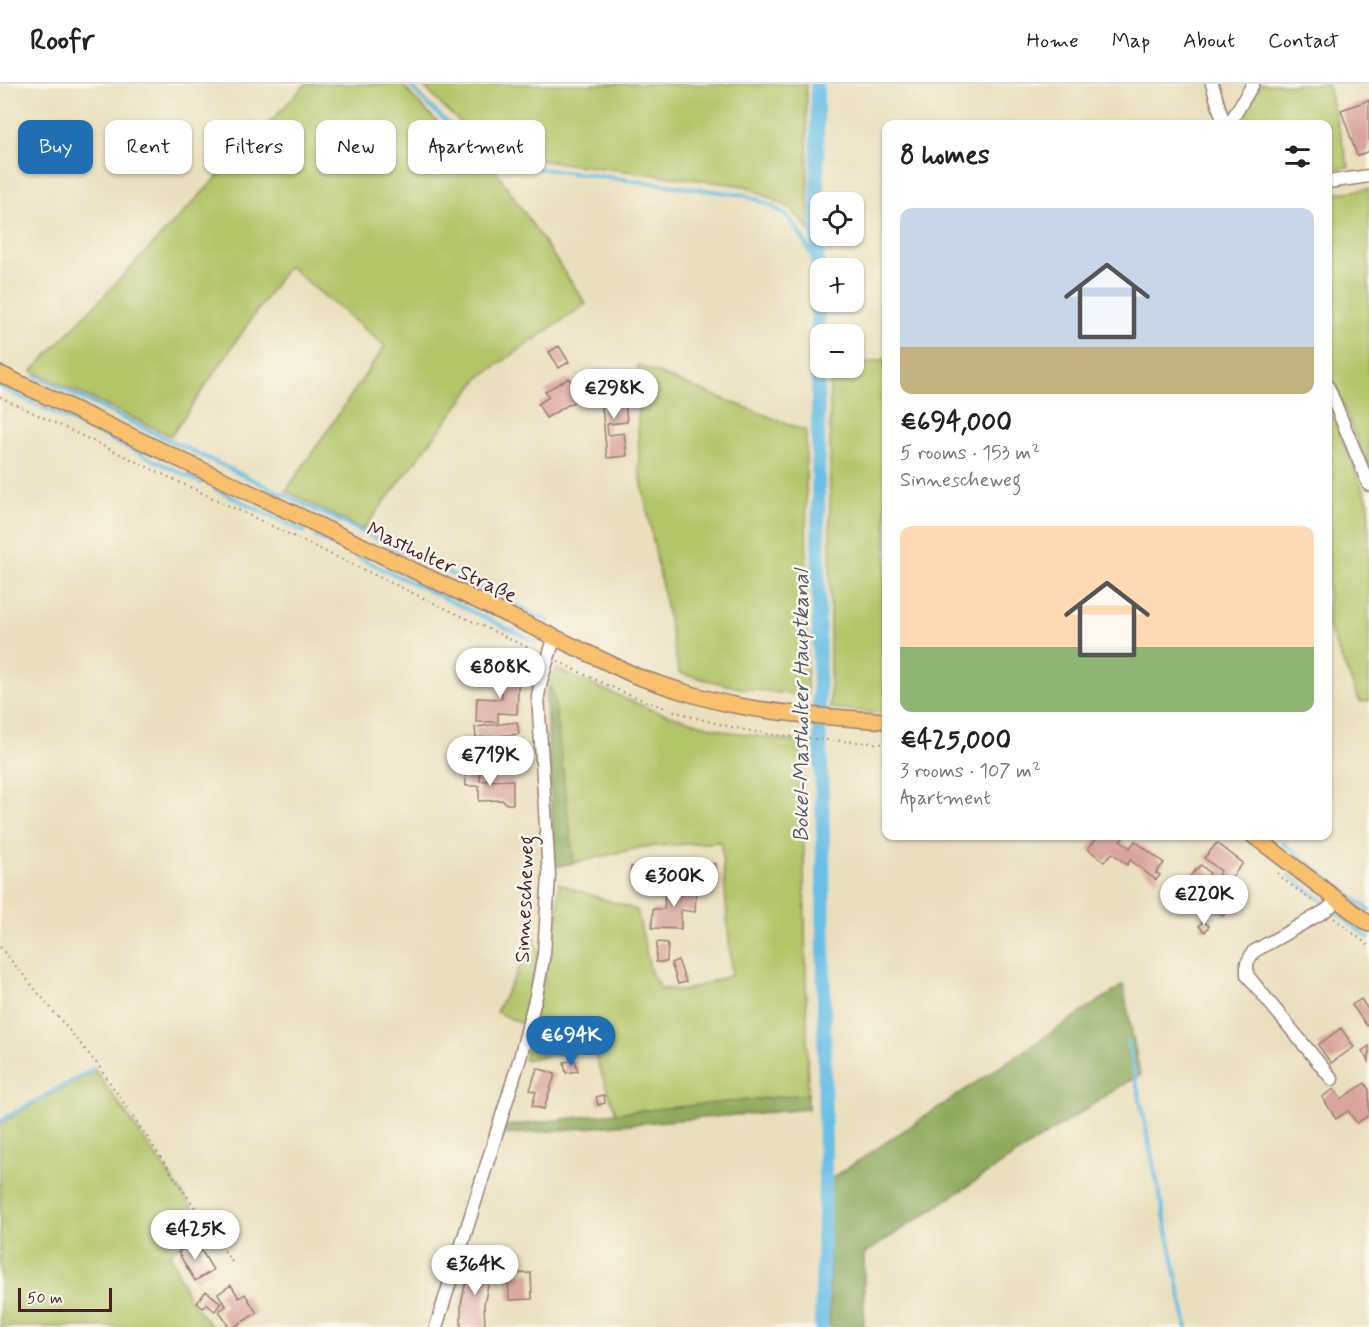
<!DOCTYPE html>
<meta charset="utf-8">
<style>
:root{--surface:#fff;--page:#f2f2f2;--text:#222;--muted:#767676;--line:#e0e0e0;--accent:#1f6fb2}
body{margin:0;font-family:Mynerve,sans-serif;background:var(--page);color:var(--text);height:100vh;display:flex;flex-direction:column;font-size:22px;white-space:nowrap}
*{box-sizing:border-box;margin:0}
p{font-size:20px;color:var(--muted)}
.icon{flex:none;width:33px;height:33px;fill:none;stroke:currentColor;stroke-width:2;stroke-linecap:round;stroke-linejoin:round}
.map{position:relative;flex:1;overflow:hidden}
.details{position:absolute;left:882px;top:36px;width:450px;height:720px;display:flex;flex-direction:column;background:var(--surface);border-radius:12px;box-shadow:0 2px 4px #0004}
.details>*{flex:none}
.guide{position:absolute;left:18px;top:36px;width:570px;height:54px;display:flex;gap:12px}
.buttons{position:absolute;left:810px;top:108px;display:grid;gap:12px}
.buttons a{display:grid;place-items:center;width:54px;height:54px;border-radius:12px;background:var(--surface);box-shadow:0 2px 4px #0004;font-size:30px}
.scale{position:absolute;left:18px;bottom:15px;width:94px;box-sizing:border-box;padding-left:6px;border:3px solid #4a1f2b;border-top:0;font-size:16px;line-height:21px;white-space:nowrap;color:#4a1f2b;-webkit-text-stroke:4px #fbf7ec;paint-order:stroke}
.price{position:absolute;translate:-50% -51px;padding:0 14px;border-radius:21px;background:#fff;color:#222;font-size:20px;line-height:39px;filter:drop-shadow(0 2px 3px #0008)}
.price::after{content:'';position:absolute;left:50%;top:36px;width:18px;height:14px;margin-left:-9px;background:inherit;clip-path:polygon(0 0,100% 0,50% 100%)}
.price.selected{background:var(--accent);color:#fff}
ul{padding:0;list-style:none}
li{display:grid;align-content:center;gap:12px;height:318px;padding:0 18px}
li span{display:grid;place-items:center;height:186px;border-radius:12px;color:#555}
li>.icon{margin-inline-start:auto}
span .icon{width:108px;height:108px;fill:#fffc;stroke-width:1}
li b{font-size:26px}
h2{display:flex;justify-content:space-between;align-items:center;height:72px;padding:0 18px;font-size:26px}
.tag{padding:0 21px;border-radius:12px;background:var(--surface);box-shadow:0 2px 4px #0004;font-size:21px;line-height:54px}
.tag.selected{background:var(--accent);color:#fff}
header{display:flex;align-items:center;gap:36px;box-sizing:border-box;height:84px;padding:0 30px;background:var(--surface);border-bottom:2px solid var(--line)}
header strong{font-size:28px}
nav{display:flex;gap:33px;margin-inline-start:auto;font-size:21px}
.map>svg:first-child{display:block}
.green{fill:#b3c569;stroke:#7e724a;stroke-width:1.5}
.forest{fill:#8eaa5d;stroke:#6c6444;stroke-width:1.5}
.lines{fill:none;stroke-linecap:round;stroke-linejoin:round}
.stream{stroke:#68bee5;stroke-width:4}
.canal{stroke:#68bee5;stroke-width:14}
.building{fill:#d9a39e}
.minor-casing{stroke:#9a7f74;stroke-width:15}
.major-casing{stroke:#9a7f74;stroke-width:18}
.path{stroke:#9a7f74;stroke-width:2;stroke-dasharray:1.5 4.5;stroke-linecap:butt}
.minor{stroke:#fff;stroke-width:12}
.major{stroke:#f8bf6c;stroke-width:15}
.labels{text-anchor:middle;stroke-width:5;stroke-linejoin:round;paint-order:stroke}
.street-label{font-size:21px;fill:#4a1f2b;stroke:#fbf7ec}
.water-label{font-size:22px;font-style:italic;fill:#54576c;stroke:#fbf7ec}
</style>
<header>
<strong>Roofr</strong>
<nav><a>Home</a><a>Map</a><a>About</a><a>Contact</a></nav>
</header>
<div class="map">
<svg width="1369" height="1243" viewBox="0 0 1369 1243">
<rect width="100%" height="100%" fill="#fbf7ec"/>
<filter id="ink" filterUnits="userSpaceOnUse"><feTurbulence type="fractalNoise" baseFrequency=".0167" numOctaves="2"/><feDisplacementMap in="SourceGraphic" scale="12" xChannelSelector="R" yChannelSelector="G"/><feConvolveMatrix kernelMatrix="1 2 1 2 8 2 1 2 1" color-interpolation-filters="sRGB"/></filter>
<filter id="wash" filterUnits="userSpaceOnUse"><feTurbulence type="fractalNoise" baseFrequency=".008" numOctaves="4" result="noise"/><feDisplacementMap in="SourceGraphic" scale="24" xChannelSelector="R" yChannelSelector="G"/><feGaussianBlur stdDeviation="1.35" result="paint"/><feColorMatrix in="noise" values="0 0 0 0 0 0 0 0 0 0 0 0 0 0 0 0 0 1.4 0 .05"/><feComposite in="paint" operator="in"/></filter>
<g filter="url(#wash)">
<rect width="100%" height="100%" fill="#e9dfbc"/>
<path class="green" d="M306,0H402C427,30 454,56 488,75L586,220L480,293L363,446L286,407L385,262L288,182L171,352L32,287Z
M422,0H806L809,146L790,124L746,102L537,76L503,65L476,52L443,23Z
M1261,0H1327L1349,83L1328,86V40H1235Z
M1369,105V386L1328,284V110Z
M886,275V630L830,624V284H854V281Z
M637,281L806,347L807,612L739,604L679,589L639,385Z
M1328,322L1369,419V617L1360,618L1328,543Z
M556,585L652,626L725,647L802,659L808,1010L616,1029L592,964L524,976L558,835L559,799L573,805L637,826L651,889L660,904L683,907L732,891L721,758L643,763L574,779L554,614L549,601Z
M535,845L538,869L522,940L496,928L525,873Z
M95,986L208,1146L170,1169L188,1213L212,1243H0V1039Z"/>
<path class="forest" d="M549,601L554,614L574,779L554,783L546,612Z
M1123,901L1140,991L1127,998L864,1170V1243H829L831,1095Z
M808,1010V1025L502,1051L505,1042L616,1029Z"/>
<g class="lines">
<path class="stream" d="M409,0L428,21L469,58L499,75L535,84L744,111C756,115 772,121 783,129C796,138 810,167 817,181
M35,292L549,537
M0,303L202,399
M215,405L305,448
M316,453L536,558
M1282,758L1369,826
M1289,791L1325,819
M1336,828L1369,854
M1128,957L1187,1243
M0,1037L94,985"/>
<path class="canal" d="M817,0L819,622L823,749L825,1095L821,1243"/>
</g>
<g id="blocks">
<path class="building" d="M1369,16V67L1357,72L1341,26Z
M559,262L569,278L559,284L549,268Z
M569,294L580,314L546,334L538,320L549,313L545,307Z
M620,301L622,317H625L627,338L607,340L608,351L624,349L627,372L607,374L600,303Z
M463,587H482V596H463Z
M499,587H519L517,630L498,629V638H476L477,614L502,615V609H499Z
M517,638L519,650L476,654L475,643Z
M468,670H474V679L469,680Z
M479,682L480,697L513,696V720H507L502,716L479,717V702H466L465,683Z
M1098,752H1124L1120,756L1130,764L1135,757L1164,779L1156,789L1160,791L1156,796L1130,776L1127,781L1112,769L1104,778L1088,765Z
M1217,759L1243,779L1228,798L1218,791L1221,787L1204,774Z
M702,780H716V798H702Z
M1201,781L1210,789L1196,805L1186,796Z
M631,783L663,784V805L636,804L637,797L630,796Z
M688,804L696,805L695,828L681,826V845L652,844L653,825H664L665,805Z
M1180,805L1190,813L1181,825L1171,816Z
M1224,811L1234,818L1223,832L1213,825Z
M1203,837L1209,842L1205,848L1199,842Z
M657,858L668,859L667,878H656Z
M678,876L686,898L678,900L671,879Z
M1361,915L1369,927V941L1367,942L1352,921Z
M1341,944L1354,963L1331,979L1318,961Z
M1369,962V978L1362,967Z
M575,976L578,987L566,989L564,978Z
M537,984L555,990L544,1025L532,1022L536,1008L530,1006Z
M1365,999L1369,1006V1031L1357,1039L1348,1027L1336,1035L1322,1013L1334,1005L1341,1015Z
M604,1011L605,1019L598,1021L596,1013Z
M196,1157L213,1186L195,1197L178,1168Z
M470,1178L492,1183L484,1220L485,1243H461V1220Z
M531,1189L532,1215L509,1216L508,1190Z
M231,1201L239,1214L245,1210L257,1229L234,1243H229L219,1227L226,1222L218,1210Z
M206,1207L221,1219L215,1227L206,1220L203,1224L197,1219Z"/>
</g>
</g>
<g filter="url(#ink)">
<use href="#blocks" fill-opacity="0" stroke="#9a7f74" stroke-width="1.5"/>
<g class="lines">
<g class="minor-casing">
<path id="minor" d="M1212,0L1224,40L1231,37L1253,0
M1328,98L1369,92
M1328,303L1369,401
M1332,995L1247,891V879L1253,868L1325,827L1338,816
M436,1243L520,974L536,912L544,870L549,791L538,612L541,597L554,555"/>
</g>
<g class="major-casing">
<path id="major" d="M0,290L636,592C668,603 700,614 734,621C784,631 836,633 886,637
M1254,752L1369,840"/>
</g>
<path class="path" d="M0,313L537,568
M558,577C622,611 691,637 762,649C803,655 845,657 886,660
M1232,752L1240,756
M1278,789L1284,796L1315,819
M1334,834L1369,862
M0,863L98,981L234,1181"/>
<use href="#minor" class="minor"/>
<use href="#major" class="major"/>
</g>
</g>
<g class="labels">
<g class="street-label">
<text transform="translate(442 478) rotate(25)" y="7">Mastholter Straße</text>
<text transform="translate(524 815) rotate(-88)" y="7">Sinnescheweg</text>
</g>
<g class="water-label">
<text transform="translate(800 622) rotate(-90)" y="8">Bokel-Mastholter Hauptkanal</text>
</g>
</g>
</svg>
<div class="buttons">
<a><svg class="icon" aria-label="locate" viewBox="0 0 24 24"><circle cx="12" cy="12" r="6"/><path d="M12 2v4M12 18v4M2 12h4M18 12h4"/></svg></a>
<a>+</a>
<a>−</a>
</div>
<div class="scale">50 m</div>
<b class="price" style="left:614px;top:336px">€298K</b>
<b class="price" style="left:500px;top:615px">€808K</b>
<b class="price" style="left:490px;top:703px">€719K</b>
<b class="price" style="left:674px;top:824px">€300K</b>
<b class="price" style="left:1204px;top:842px">€220K</b>
<b class="price selected" style="left:571px;top:983px">€694K</b>
<b class="price" style="left:195px;top:1177px">€425K</b>
<b class="price" style="left:475px;top:1212px">€364K</b>
<div class="guide">
<a class="tag selected">Buy</a>
<a class="tag">Rent</a>
<a class="tag">Filters</a>
<a class="tag">New</a>
<a class="tag">Apartment</a>
</div>
<section class="details">
<h2>8 homes<svg class="icon" aria-label="filters" viewBox="0 0 24 24"><path d="M4 7h16M4 17h16"/><circle cx="9" cy="7" r="2"/><circle cx="15" cy="17" r="2"/></svg></h2>
<ul>
<li><span style="background:linear-gradient(#c9d6e8 75%,#c2b280 0)"><svg class="icon" aria-label="home" viewBox="0 0 24 24"><path d="M3 11l9-7 9 7M6 9v11h12V9"/></svg></span><div><b>€694,000</b><p>5 rooms · 153 m²</p><p>Sinnescheweg</p></div></li>
<li><span style="background:linear-gradient(#ffd9b3 65%,#8fb573 0)"><svg class="icon" aria-label="home" viewBox="0 0 24 24"><path d="M3 11l9-7 9 7M6 9v11h12V9"/></svg></span><div><b>€425,000</b><p>3 rooms · 107 m²</p><p>Apartment</p></div></li>
</ul>
</section>
</div>
